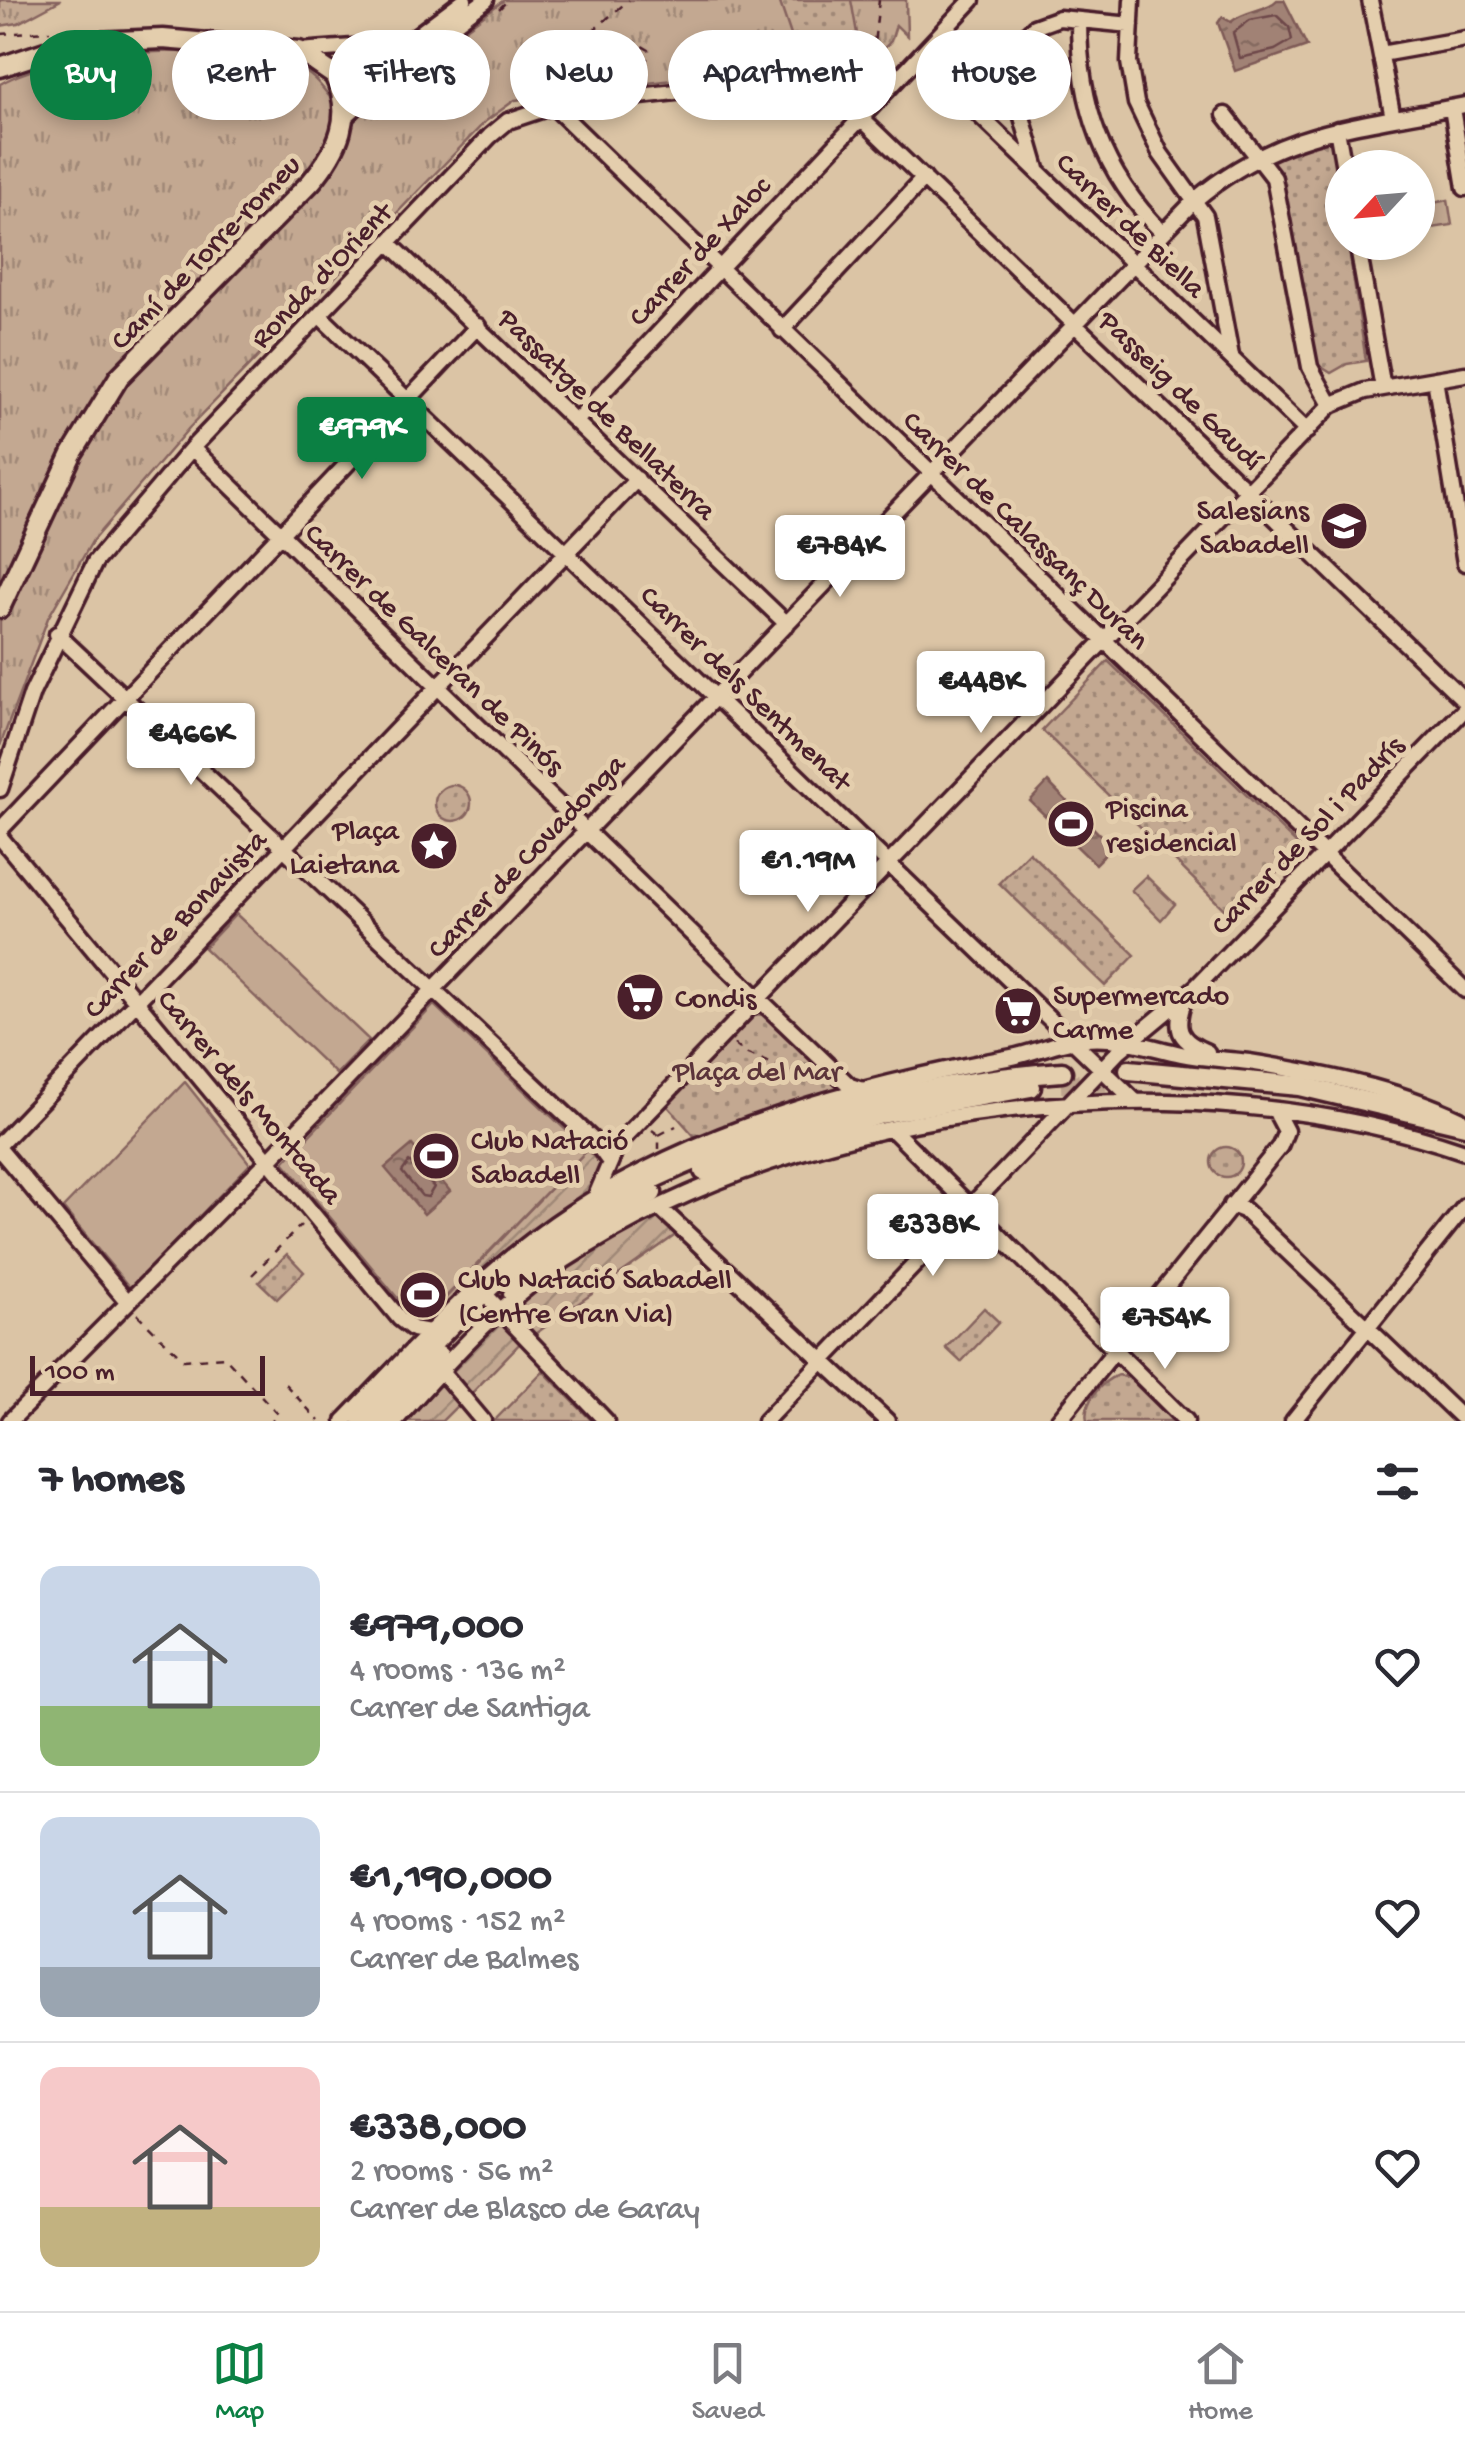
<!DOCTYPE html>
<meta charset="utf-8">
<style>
:root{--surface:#fff;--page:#f2f2f3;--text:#2b2b33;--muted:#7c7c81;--line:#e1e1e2;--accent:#0b8043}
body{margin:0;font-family:"Gochi Hand",sans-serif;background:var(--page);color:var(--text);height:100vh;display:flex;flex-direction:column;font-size:38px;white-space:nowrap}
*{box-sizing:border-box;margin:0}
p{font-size:32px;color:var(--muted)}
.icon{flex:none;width:55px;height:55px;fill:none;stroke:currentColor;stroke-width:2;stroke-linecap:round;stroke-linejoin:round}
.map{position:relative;height:1421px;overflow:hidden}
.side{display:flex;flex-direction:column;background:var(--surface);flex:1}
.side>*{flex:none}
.top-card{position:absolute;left:30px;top:30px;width:1405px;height:90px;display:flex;gap:20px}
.needle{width:65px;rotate:244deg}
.fabs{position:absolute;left:1325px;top:150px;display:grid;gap:20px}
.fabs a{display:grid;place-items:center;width:110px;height:110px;border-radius:50%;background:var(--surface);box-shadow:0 5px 15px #0003;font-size:50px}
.scale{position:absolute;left:30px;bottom:25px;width:235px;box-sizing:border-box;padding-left:10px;border:5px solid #4a1f2b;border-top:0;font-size:28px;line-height:35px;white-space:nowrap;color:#4a1f2b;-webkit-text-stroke:8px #e4cead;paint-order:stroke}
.price{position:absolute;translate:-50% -85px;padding:0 22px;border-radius:10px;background:#fff;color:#222;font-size:32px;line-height:65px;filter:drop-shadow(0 2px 5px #0008)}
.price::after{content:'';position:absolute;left:50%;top:60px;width:30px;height:22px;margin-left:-15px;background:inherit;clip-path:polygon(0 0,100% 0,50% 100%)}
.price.current{background:var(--accent);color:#fff}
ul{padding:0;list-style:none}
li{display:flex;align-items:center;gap:30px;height:250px;padding:0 40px}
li+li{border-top:2px solid var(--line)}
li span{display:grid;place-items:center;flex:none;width:280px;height:200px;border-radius:20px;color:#555}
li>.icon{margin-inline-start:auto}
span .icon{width:120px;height:120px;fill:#fffc;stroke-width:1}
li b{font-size:42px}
h2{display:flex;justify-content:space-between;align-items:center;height:120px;padding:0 40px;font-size:42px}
.chip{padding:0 35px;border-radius:45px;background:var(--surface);box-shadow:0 5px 15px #0003;font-size:35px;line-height:90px}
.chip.current{background:var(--accent);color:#fff}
.tabs{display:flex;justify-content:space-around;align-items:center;height:140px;border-top:2px solid var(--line);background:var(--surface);font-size:28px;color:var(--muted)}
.tabs a{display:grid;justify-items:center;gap:5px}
.tabs .current{color:var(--accent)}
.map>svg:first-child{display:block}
.grass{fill:url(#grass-tufts);stroke:#86645e;stroke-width:2.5}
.park{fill:url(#park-dots);stroke:#86645e;stroke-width:2.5}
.garden{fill:url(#garden-furrows);stroke:#86645e;stroke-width:2.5}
.pitch{fill:#c3a891;stroke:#86645e;stroke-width:2.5}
.water{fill:url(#water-ripples);stroke:#7e5a57;stroke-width:2.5}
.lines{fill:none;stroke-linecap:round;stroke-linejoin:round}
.shore{stroke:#6d4749;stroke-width:2.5}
.tertiary-tunnel{stroke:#bea38d;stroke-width:18;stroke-dasharray:18 9;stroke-linecap:butt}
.minor-casing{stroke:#4a1f2b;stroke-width:21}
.tertiary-casing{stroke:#4a1f2b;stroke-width:25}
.path{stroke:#4a1f2b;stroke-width:2.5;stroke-dasharray:8 8;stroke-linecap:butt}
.minor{stroke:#e4cead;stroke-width:14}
.tertiary{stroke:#e4cead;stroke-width:18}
.labels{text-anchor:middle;stroke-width:10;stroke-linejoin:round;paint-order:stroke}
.street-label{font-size:30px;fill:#4a1f2b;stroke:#e4cead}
.poi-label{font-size:30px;fill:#4a1f2b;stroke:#e4cead;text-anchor:start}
.park-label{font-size:30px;fill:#5c343a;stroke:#e4cead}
</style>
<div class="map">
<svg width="1465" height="1421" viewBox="0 0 1465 1421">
<defs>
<pattern id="grass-tufts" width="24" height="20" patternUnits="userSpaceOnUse" patternTransform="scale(2.5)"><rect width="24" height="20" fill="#c3a891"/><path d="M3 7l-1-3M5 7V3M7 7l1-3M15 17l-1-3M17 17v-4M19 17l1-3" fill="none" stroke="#a08877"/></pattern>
<pattern id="park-dots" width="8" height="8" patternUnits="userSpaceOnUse" patternTransform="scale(2.5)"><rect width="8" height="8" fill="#c3a891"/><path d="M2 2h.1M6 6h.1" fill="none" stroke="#a08877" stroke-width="1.8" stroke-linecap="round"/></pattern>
<pattern id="garden-furrows" width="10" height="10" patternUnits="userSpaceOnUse" patternTransform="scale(2.5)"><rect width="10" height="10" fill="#c3a891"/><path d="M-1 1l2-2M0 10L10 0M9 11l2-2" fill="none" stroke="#a08877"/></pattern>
<pattern id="water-ripples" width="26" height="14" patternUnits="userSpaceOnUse" patternTransform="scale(2.5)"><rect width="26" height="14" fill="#a18275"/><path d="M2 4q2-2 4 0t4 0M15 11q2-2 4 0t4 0" fill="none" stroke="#856a60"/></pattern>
</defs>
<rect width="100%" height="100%" fill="#dbc4a5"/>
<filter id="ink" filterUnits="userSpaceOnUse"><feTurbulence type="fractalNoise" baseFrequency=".01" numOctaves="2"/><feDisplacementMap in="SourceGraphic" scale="20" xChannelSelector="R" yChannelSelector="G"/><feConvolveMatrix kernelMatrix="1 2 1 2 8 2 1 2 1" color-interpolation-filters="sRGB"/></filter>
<g filter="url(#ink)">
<path class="grass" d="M0,0H61L18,23L0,26Z
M504,0H906L907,36L896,25L891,41L855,79C841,81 838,74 825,70C808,65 792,66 775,67L515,100L486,121L189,428L93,540L48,618L0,746V84C62,48 227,42 294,66C313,73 322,87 333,101L389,104L434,52Z"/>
<path class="park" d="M779,0H851L862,61L845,77L820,54L795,47Z
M1333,138L1342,202V242L1348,243L1366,361L1347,364L1331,373L1315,363L1267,163L1288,150Z
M1108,661L1301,848L1233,918L1042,730Z
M435 803a18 18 0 1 1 36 0a18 18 0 1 1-36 0Z
M1029,852L1135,955L1105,986L999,883Z
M749,1014L766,1015L840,1090L697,1139L666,1104Z
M1211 1162a15 15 0 1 1 30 0a15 15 0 1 1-30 0Z
M287,1254L304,1272L277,1299L259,1282Z
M984,1308L999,1322L961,1362L946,1348Z
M543,1371L592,1421H494Z
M1118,1375L1129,1378L1173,1421H1087C1083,1403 1101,1381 1118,1375Z"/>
<path class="garden" d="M587,1150L604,1168L594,1199L445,1314L438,1306Z
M657,1213L677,1234L532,1336L508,1312L553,1273Z
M499,1314L524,1339L467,1398L444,1370Z
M440,1376L462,1401L442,1421H398Z"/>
<path class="pitch" d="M1448,200L1452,225L1418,230V206Z
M1146,876L1175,904L1161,920L1131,890Z
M236,914L369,1040L336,1074L204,948Z
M434,1005L587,1150L434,1309L422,1314L405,1307L284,1162Z
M185,1082L250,1164L130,1288L63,1208Z"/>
<path class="water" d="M1277,0H1284L1307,46L1235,71L1218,23L1222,17L1231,22C1244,10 1267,11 1277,0Z
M1048,782L1112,847L1095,864L1030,801Z
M412,1145L450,1191L424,1214L385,1168Z
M409 1294a14 14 0 1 1 28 0a14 14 0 1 1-28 0Z"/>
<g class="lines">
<path class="shore" d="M1276,15L1289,27L1292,40L1275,50L1240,58L1233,33L1250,20Z
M409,1162L434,1187L428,1197L422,1196L402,1172Z"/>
<path class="tertiary-tunnel" d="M1061,1084L1136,1081"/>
<g class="minor-casing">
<path id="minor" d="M1132,0L1129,62L1136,103L1160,153L1205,216L1231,356
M1370,0L1393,118
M1079,20C1079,105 1102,173 1163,233
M1016,44L1018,103L1037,169
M299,51L407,43L464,0
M1381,54L1465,39
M919,57L1307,431
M962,98L1034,27L1059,18L1131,25
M553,106L1465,990
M1452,108L1465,188
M345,110L398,45
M1225,115L1274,178L1310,367L1331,405
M345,117C390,75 435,36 486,0
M1337,129L1344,168
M1357,242L1383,388
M389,243L787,624
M319,315L1135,1101
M782,330L924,178
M1435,379L1465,563
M576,421L972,0
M192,448L758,998L850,1086L862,1090
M57,634L596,1143L609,1161
M0,789L32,693L95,562L192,448L490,136L508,121L553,106L780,80H808L837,95L1465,701
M0,830L478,326
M0,837L400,1319L413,1329L429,1332
M1185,998C1174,1028 1177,1040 1207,1052
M892,1129L1186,1421
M0,1144L637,479
M0,1150L127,1301
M595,1198L618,1144L1331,405L1365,391L1465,374
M1231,1205L1244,1210L1465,1421
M659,1207L887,1421
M478,1287L606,1421
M511,1294L529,1269
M441,1371L483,1421
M10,1421L269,1160L1195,200C1280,128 1361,126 1465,105
M344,1421C416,1347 485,1269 572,1212C703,1127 860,1085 1012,1057C1037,1052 1060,1040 1085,1039C1119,1036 1149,1047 1181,1054C1203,1059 1227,1059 1249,1062C1319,1073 1396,1088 1460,1119
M395,1421C447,1363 499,1303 565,1260C811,1099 1188,1057 1465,1152
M765,1421L1120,1050L1196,987L1465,709
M1058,1421L1280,1146L1286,1131L1276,1112
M1293,1421L1465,1206"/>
</g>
<g class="tertiary-casing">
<path id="tertiary" d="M0,67L72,43L163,39L299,51L334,75C355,115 338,150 311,182L119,377L72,454L0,608
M1129,1070L1300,1086L1465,1125
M704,1171L881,1114L1031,1087
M538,1263L652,1193
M362,1421C423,1354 483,1283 559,1232C693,1141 902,1083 1062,1072
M380,1421L439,1356"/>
</g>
<path class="path" d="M879,0L872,62L883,74
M499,9L508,0
M0,34L50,31
M566,88L630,71L647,59L649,50L635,42L583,39L629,0
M734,1044L745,1053L822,1083
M652,1130L659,1135V1149
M659,1135L676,1126
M252,1275L301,1225
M137,1314L184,1360L225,1357L278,1414L272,1421
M285,1384L319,1421"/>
<use href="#minor" class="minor"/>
<use href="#tertiary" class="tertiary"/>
</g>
</g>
<defs>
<g id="school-disc" transform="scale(2.5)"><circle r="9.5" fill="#4a1f2b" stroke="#e4cead"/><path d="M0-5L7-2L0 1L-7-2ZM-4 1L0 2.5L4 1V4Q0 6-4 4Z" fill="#fff"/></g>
<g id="stadium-disc" transform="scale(2.5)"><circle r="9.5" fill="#4a1f2b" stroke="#e4cead"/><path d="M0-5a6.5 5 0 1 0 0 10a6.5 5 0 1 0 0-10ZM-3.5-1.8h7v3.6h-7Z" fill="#fff"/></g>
<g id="sight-disc" transform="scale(2.5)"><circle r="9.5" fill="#4a1f2b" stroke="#e4cead"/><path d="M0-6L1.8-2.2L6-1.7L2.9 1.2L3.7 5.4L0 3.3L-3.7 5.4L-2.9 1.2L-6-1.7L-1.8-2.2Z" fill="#fff"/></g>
<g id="supermarket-disc" transform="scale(2.5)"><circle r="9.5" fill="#4a1f2b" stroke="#e4cead"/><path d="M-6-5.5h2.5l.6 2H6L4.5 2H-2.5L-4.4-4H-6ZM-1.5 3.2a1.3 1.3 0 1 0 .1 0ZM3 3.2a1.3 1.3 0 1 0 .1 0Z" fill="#fff"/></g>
</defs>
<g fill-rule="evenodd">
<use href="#school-disc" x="1344" y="526"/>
<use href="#stadium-disc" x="1071" y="824"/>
<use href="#sight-disc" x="434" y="846"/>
<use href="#supermarket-disc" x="640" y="997"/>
<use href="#supermarket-disc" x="1018" y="1011"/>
<use href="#stadium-disc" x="436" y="1156"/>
<use href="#stadium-disc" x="423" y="1295"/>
</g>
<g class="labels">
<g class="street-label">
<text transform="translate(1132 224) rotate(44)" y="10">Carrer de Biella</text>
<text transform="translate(698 250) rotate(-47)" y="10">Carrer de Xaloc</text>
<text transform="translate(204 251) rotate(-46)" y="10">Camí de Torre-romeu</text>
<text transform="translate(320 274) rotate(-46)" y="10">Ronda d'Orient</text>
<text transform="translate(1182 389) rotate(44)" y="10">Passeig de Gaudí</text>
<text transform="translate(608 413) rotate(44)" y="10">Passatge de Bellaterra</text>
<text transform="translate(1027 529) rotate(44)" y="10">Carrer de Calassanç Duran</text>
<text transform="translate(436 648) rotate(44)" y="10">Carrer de Galceran de Pinós</text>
<text transform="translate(747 687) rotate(44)" y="10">Carrer dels Sentmenat</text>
<text transform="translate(1306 834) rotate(-46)" y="10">Carrer de Sol i Padrís</text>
<text transform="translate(525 855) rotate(-46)" y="10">Carrer de Covadonga</text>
<text transform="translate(174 923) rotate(-46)" y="10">Carrer de Bonavista</text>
<text transform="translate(251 1096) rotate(50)" y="10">Carrer dels Montcada</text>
</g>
<g class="poi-label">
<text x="1309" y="519" text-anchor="end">Salesians<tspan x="1309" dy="34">Sabadell</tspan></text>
<text x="1106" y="817">Piscina<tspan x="1106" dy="34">residencial</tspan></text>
<text x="399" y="839" text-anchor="end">Plaça<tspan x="399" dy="34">Laietana</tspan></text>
<text x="1053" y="1004">Supermercado<tspan x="1053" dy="34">Carme</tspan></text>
<text x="675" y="1007">Condis</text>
<text x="471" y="1149">Club Natació<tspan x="471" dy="34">Sabadell</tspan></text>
<text x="458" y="1288">Club Natació Sabadell<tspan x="458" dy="34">(Centre Gran Via)</tspan></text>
</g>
<g class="park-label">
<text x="757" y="1080">Plaça del Mar</text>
</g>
</g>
</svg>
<div class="fabs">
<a><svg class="needle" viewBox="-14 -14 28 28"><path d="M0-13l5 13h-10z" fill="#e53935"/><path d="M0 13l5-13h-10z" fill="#7c7c81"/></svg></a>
</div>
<div class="scale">100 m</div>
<b class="price current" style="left:362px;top:482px">€979K</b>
<b class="price" style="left:840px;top:600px">€784K</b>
<b class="price" style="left:981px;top:736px">€448K</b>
<b class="price" style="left:191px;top:788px">€466K</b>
<b class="price" style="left:808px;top:915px">€1.19M</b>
<b class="price" style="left:933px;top:1279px">€338K</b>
<b class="price" style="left:1165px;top:1372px">€754K</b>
<div class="top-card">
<a class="chip current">Buy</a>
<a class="chip">Rent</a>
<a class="chip">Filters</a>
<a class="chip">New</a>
<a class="chip">Apartment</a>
<a class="chip">House</a>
</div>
</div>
<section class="side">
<h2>7 homes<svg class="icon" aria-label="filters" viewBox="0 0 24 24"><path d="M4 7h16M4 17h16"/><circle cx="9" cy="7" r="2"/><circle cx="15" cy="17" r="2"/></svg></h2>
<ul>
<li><span style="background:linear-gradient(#c9d6e8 70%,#8fb573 0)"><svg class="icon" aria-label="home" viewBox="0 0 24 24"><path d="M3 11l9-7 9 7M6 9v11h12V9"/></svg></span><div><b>€979,000</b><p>4 rooms · 136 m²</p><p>Carrer de Santiga</p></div><svg class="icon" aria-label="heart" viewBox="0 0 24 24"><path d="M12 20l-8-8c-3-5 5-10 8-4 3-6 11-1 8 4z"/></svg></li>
<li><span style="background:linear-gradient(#c9d6e8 75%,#9aa5b1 0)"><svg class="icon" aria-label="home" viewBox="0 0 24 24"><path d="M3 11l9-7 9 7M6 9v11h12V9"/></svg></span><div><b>€1,190,000</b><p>4 rooms · 152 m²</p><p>Carrer de Balmes</p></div><svg class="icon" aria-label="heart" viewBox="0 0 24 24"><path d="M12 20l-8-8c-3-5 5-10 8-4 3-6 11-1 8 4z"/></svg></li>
<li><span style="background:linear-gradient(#f6c9c9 70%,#c2b280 0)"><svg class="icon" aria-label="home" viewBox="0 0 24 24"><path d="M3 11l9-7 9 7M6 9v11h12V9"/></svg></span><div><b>€338,000</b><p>2 rooms · 56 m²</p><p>Carrer de Blasco de Garay</p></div><svg class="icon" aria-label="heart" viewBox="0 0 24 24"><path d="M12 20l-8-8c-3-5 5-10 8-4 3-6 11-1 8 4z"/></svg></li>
</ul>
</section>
<nav class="tabs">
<a class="current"><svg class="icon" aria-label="map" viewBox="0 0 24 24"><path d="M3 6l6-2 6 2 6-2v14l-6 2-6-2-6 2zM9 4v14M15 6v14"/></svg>Map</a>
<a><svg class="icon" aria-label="saved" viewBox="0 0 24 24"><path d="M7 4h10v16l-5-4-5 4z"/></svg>Saved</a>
<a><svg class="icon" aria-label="home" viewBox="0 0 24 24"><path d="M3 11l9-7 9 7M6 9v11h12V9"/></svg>Home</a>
</nav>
